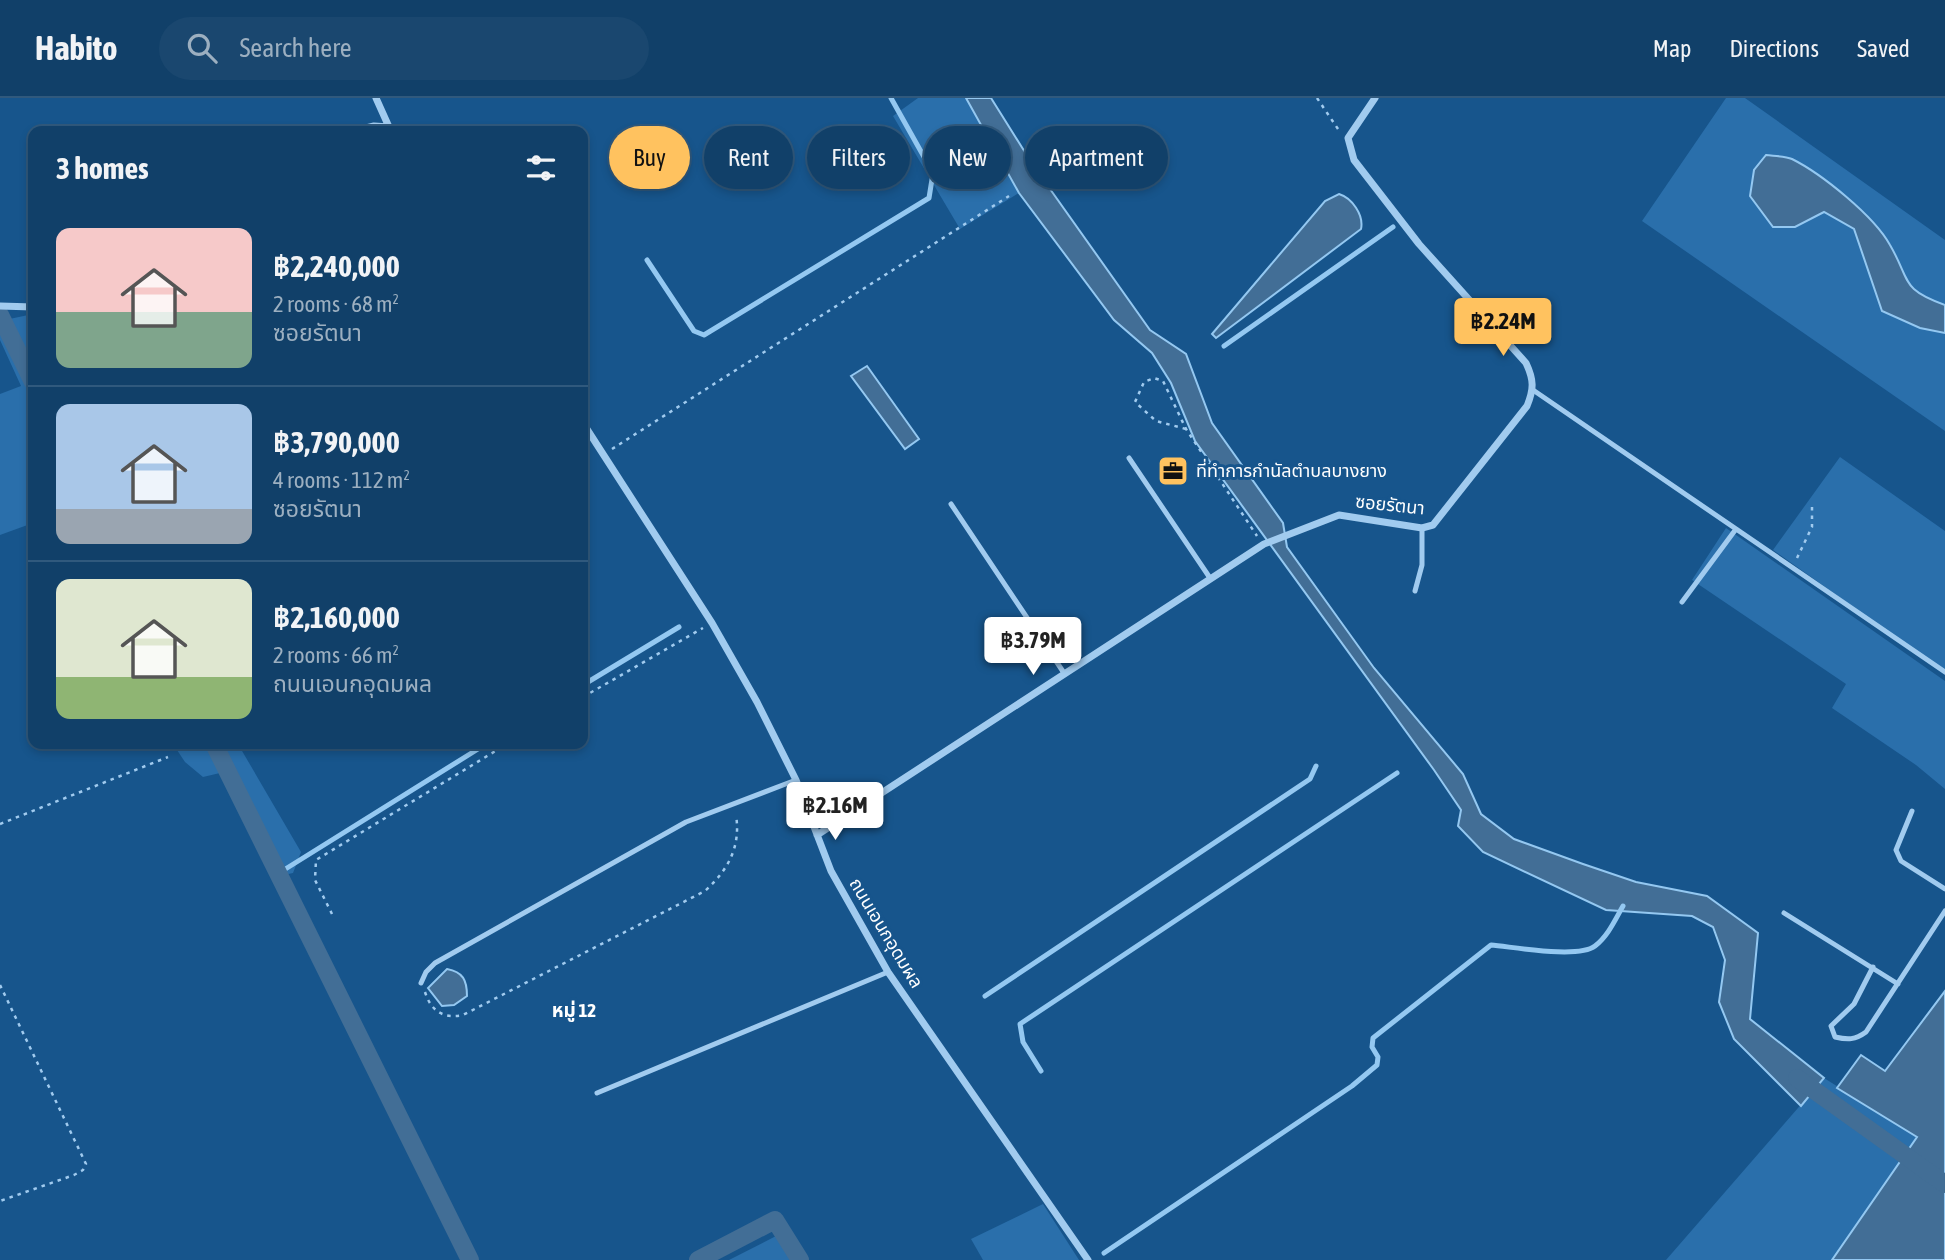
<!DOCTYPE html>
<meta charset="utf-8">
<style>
:root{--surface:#114069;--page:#1a476f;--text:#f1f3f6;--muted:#9cafc0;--line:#30597d;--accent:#ffc25f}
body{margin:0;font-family:"Asap Condensed","Noto Sans Thai",sans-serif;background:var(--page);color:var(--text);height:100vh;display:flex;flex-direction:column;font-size:26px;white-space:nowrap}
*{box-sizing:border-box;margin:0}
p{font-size:23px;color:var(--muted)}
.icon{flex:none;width:38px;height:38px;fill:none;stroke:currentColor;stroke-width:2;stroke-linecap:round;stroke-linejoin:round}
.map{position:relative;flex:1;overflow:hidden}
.panel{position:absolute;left:28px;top:28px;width:560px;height:623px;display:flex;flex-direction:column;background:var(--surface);border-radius:14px;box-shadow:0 4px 10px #0003,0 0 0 2px var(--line)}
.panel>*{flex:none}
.hud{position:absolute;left:609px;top:28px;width:665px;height:63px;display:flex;gap:14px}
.price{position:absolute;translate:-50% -60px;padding:0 16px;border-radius:7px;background:#fff;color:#222;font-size:23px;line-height:46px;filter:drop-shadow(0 2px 4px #0008)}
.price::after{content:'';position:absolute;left:50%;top:42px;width:21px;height:16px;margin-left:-10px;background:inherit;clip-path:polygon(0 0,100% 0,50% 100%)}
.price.active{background:var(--accent);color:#111}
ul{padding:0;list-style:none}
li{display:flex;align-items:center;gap:21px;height:175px;padding:0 28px}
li+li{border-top:2px solid var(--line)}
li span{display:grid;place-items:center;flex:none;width:196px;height:140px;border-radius:14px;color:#555}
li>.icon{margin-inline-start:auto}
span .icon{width:84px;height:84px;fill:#fffc;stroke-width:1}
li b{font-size:30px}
h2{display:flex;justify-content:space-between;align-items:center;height:84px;padding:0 28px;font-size:30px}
.pill{padding:0 24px;border-radius:32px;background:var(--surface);box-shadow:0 4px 10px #0003,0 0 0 2px var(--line);font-size:24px;line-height:63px}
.pill.active{background:var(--accent);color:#111}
header{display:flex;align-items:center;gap:42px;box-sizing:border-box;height:98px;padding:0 35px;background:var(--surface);border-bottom:2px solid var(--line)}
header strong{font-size:33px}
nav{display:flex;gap:38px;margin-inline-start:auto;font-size:24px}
.search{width:490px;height:63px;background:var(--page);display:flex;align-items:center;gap:18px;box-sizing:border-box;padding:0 24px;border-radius:38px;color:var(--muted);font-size:26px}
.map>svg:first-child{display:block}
.green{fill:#2a6fab}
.water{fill:#426e96;stroke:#94c8f1;stroke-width:2}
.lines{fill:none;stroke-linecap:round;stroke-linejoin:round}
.stream{stroke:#94c8f1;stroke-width:5}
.canal{stroke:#426e96;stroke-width:18}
.path{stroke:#a1cbef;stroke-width:2.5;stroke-dasharray:3.5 5;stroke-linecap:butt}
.lane{stroke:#a1cbef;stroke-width:5}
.street{stroke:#a1cbef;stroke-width:7}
.labels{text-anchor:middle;stroke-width:6;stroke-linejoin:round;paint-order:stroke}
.poi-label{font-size:18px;fill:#fff;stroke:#17558c;text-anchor:start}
.street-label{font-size:18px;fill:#fff;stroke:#17558c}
.neighbourhood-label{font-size:19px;font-weight:bold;fill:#fff;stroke:#17558c}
</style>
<header>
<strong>Habito</strong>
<div class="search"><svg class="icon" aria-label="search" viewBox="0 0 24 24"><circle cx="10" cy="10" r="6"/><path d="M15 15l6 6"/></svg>Search here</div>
<nav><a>Map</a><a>Directions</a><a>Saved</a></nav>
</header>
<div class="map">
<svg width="1945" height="1162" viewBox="0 0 1945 1162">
<rect width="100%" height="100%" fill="#17558c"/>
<path class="green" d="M918,0H966L1019,95L960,131L893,18Z
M1726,0H1745L1945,142V333L1642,123Z
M33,216V425L0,437V296L21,288L0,242V223Z
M1840,359L1945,433V574L1773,452Z
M1726,430L1945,583V691L1916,667L1832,610L1846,586L1692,482Z
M173,646H238L301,754L293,775L274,779L220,675L203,679L185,664Z
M1824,980L1918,1039L1832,1162H1666Z
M1043,1106L1079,1162H983L971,1141Z
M776,1138L791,1162H729Z"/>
<path class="water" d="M966,0H991L1033,67L1150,232L1186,256L1212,325L1283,425L1287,449L1374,570L1463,676L1481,716L1514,741L1583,766L1636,784L1707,798L1758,835L1750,921L1824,980L1801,1008L1734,941L1719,904L1725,862L1713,829L1692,818L1606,812L1483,754L1458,728L1461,712L1434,672L1195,343L1171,285L1152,255L1114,222L1019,95Z
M1766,57C1774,58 1785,58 1792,61C1822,76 1874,118 1890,147C1911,183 1900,191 1945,207V235L1920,230L1882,213L1854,131L1824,114L1795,129H1773L1750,98L1754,72Z
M1339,96C1352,100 1364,117 1361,131L1216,240L1212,236L1325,103Z
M867,268L919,341L905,351L851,278Z
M447,871C463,874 467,882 467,898L454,907L442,908L428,890Z
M1945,893V1162H1832L1917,1039L1837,990L1861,957L1885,973Z"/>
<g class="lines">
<path class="stream" d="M647,162L694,233L704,237L929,100L933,75L891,0
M1224,248L1393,129
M583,587L679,529
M279,775L486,646
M985,898L1310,681L1316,668
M1041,973L1023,944L1020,926L1397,675
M1104,1155L1352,988L1377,967L1378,959L1372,949L1373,940L1491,847C1514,849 1578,861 1595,848C1608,838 1615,822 1623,808"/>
<path class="canal" d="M0,217L33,284
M214,646L470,1162
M1797,980L1945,1086
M698,1162L775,1122L800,1162"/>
<path class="path" d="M1317,0L1340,34
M1186,331L1156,323L1135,304L1144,284L1154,280L1163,283L1186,331L1257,438
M612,351L1009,98
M1797,460L1812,429V406
M583,599L703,530
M0,726L168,659
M332,816L315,782L316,762L507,646
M0,887L86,1066L83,1072L74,1077L0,1103
M425,894C431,913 443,921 463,917L705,793C728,772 741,749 736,717"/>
<path class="lane" d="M1533,292L1945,574
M1129,360L1210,480
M951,406L1064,575
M1415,493L1422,467V430
M1682,504L1736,431
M1912,713L1896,752L1901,763L1945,791
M1784,815L1898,886
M1873,869L1854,906L1831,928L1835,939C1848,942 1855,942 1866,934L1945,813
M421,885L426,874L435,865L686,724L796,682
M597,995L888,874"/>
<path class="street" d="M376,0L389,29
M354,33L374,28L389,29L394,33
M0,208L33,209
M583,325L712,525L757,604L796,682L831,773L888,874L1088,1162
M817,737L1264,446L1339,417L1422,430L1433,427L1527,308C1534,291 1534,282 1526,265L1419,146L1354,62L1348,40L1375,0"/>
</g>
<defs>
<g id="office-square" transform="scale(1.575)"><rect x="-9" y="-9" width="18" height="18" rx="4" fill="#ffc25f" stroke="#17558c"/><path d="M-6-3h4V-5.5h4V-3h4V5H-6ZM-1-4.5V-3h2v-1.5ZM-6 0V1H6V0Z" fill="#111"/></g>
</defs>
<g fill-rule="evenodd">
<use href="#office-square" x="1173" y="373"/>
</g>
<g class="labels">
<g class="poi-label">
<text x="1196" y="379">ที่ทำการกำนัลตำบลบางยาง</text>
</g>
<g class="street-label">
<text transform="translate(1390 407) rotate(6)" y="6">ซอยรัตนา</text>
<text transform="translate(886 835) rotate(59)" y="6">ถนนเอนกอุดมผล</text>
</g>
<g class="neighbourhood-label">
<text x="574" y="919">หมู่ 12</text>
</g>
</g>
</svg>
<b class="price active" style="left:1503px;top:260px">฿2.24M</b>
<b class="price" style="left:1033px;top:579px">฿3.79M</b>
<b class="price" style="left:835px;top:744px">฿2.16M</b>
<div class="hud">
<a class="pill active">Buy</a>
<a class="pill">Rent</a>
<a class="pill">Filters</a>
<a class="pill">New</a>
<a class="pill">Apartment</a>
</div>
<section class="panel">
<h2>3 homes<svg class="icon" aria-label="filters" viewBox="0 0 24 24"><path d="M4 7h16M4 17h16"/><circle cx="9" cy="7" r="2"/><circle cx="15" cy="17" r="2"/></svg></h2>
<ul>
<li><span style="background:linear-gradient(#f6c9c9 60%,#7fa58c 0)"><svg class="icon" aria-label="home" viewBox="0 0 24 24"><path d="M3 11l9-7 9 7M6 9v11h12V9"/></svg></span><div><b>฿2,240,000</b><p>2 rooms · 68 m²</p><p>ซอยรัตนา</p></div></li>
<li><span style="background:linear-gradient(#a9c7e8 75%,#9aa5b1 0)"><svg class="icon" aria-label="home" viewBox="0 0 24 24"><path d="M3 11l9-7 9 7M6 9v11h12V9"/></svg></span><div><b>฿3,790,000</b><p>4 rooms · 112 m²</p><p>ซอยรัตนา</p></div></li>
<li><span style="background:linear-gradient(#dfe7d0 70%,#8fb573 0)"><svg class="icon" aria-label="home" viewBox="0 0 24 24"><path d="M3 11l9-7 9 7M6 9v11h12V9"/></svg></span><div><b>฿2,160,000</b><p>2 rooms · 66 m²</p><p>ถนนเอนกอุดมผล</p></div></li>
</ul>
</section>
</div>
